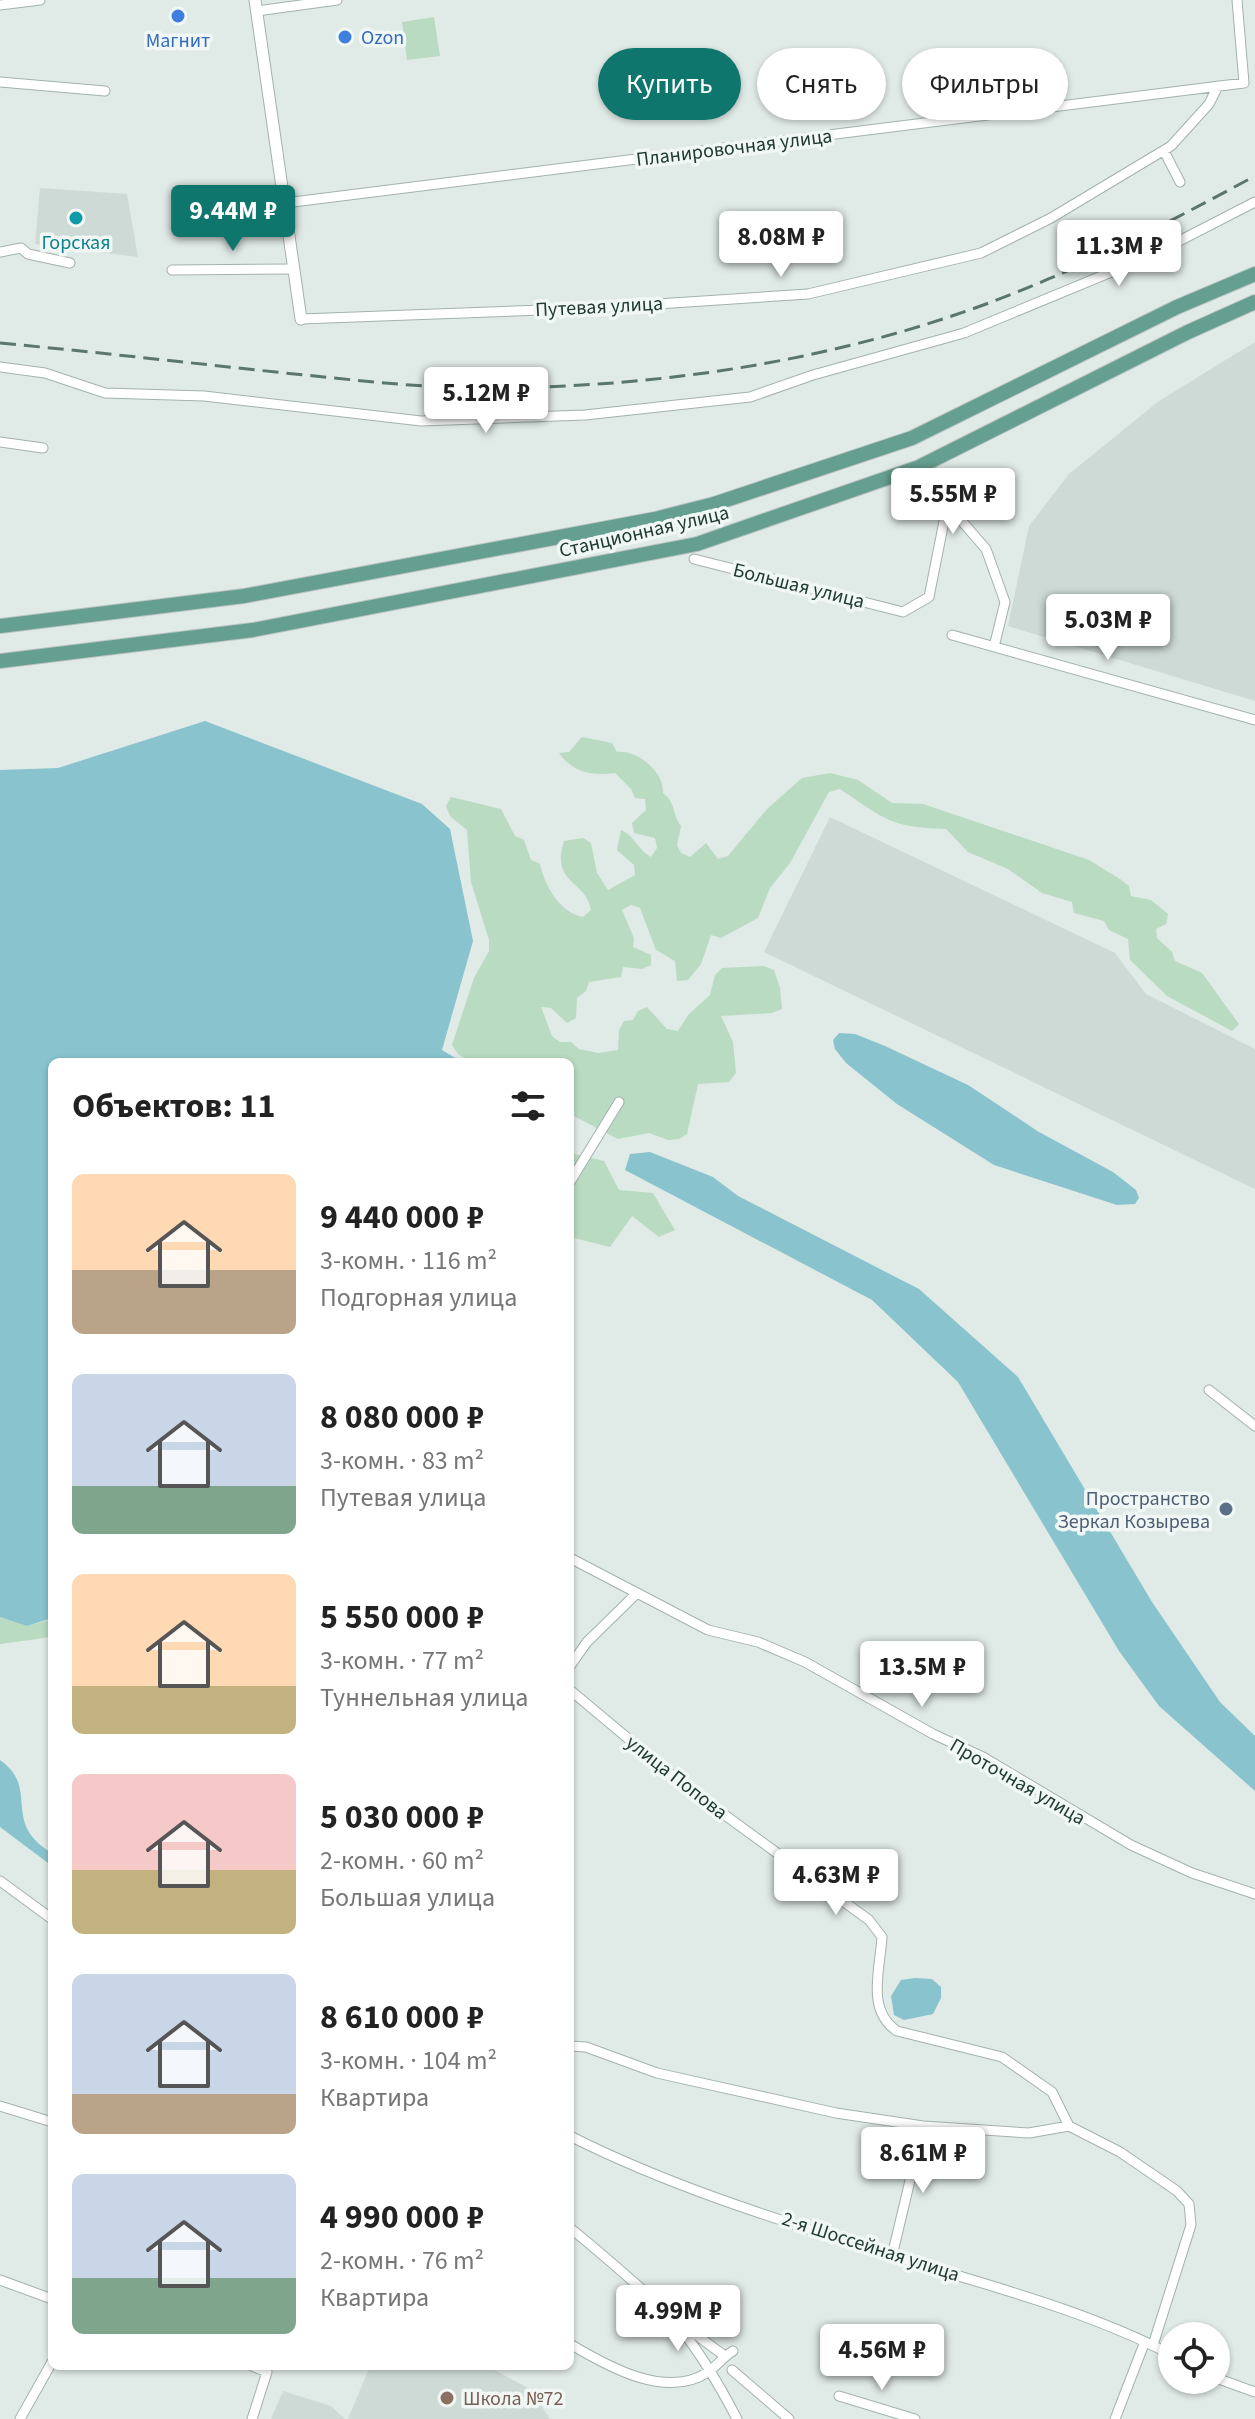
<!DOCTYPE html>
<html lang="ru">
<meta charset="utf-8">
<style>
:root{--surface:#fff;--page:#f2f2f2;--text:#222;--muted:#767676;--accent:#0f766e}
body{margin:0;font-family:"Source Sans 3",sans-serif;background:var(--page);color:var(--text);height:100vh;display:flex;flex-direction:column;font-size:30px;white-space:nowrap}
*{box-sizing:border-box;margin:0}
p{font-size:26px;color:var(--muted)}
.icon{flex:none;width:44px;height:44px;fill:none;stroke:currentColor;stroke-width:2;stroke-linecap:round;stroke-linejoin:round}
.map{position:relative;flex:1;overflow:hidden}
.side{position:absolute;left:48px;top:1058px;width:526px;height:1312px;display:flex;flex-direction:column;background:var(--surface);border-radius:12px;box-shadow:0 2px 6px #0004}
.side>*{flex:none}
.guide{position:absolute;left:598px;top:48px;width:536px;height:72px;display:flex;gap:16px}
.controls{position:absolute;left:1158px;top:2322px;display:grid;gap:16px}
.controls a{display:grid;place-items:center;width:72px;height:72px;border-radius:50%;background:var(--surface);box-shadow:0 2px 6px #0004;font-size:40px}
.price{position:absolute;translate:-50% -68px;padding:0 18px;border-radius:8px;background:#fff;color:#222;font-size:26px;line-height:52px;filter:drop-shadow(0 2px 4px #0008)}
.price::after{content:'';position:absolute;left:50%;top:48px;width:24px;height:18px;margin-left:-12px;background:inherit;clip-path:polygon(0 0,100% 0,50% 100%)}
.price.active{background:var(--accent);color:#fff}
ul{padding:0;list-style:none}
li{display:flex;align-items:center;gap:24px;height:200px;padding:0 24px}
li span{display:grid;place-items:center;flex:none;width:224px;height:160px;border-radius:12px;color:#555}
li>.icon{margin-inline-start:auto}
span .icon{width:96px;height:96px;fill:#fffc;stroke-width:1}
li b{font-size:34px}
h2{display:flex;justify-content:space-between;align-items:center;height:96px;padding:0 24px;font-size:34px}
.pill{padding:0 28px;border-radius:36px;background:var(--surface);box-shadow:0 2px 6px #0004;font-size:28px;line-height:72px}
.pill.active{background:var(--accent);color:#fff}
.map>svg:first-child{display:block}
.built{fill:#cedad5}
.green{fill:#b9dbc2}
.water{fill:#89c4ce}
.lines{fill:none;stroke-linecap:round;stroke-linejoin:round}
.minor-casing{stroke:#a3b2ad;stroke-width:11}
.tertiary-casing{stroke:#a3b2ad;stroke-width:13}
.primary-casing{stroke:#bcc4c2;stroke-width:16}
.minor{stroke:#fff;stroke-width:9}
.tertiary{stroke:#fff;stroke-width:11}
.primary{stroke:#659f8f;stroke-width:14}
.rail{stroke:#5b766e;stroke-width:3;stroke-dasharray:16 8;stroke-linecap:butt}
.shop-dot{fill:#3f7fe0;stroke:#f0f7f4;stroke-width:3}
.culture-dot{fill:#0f9aa8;stroke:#f0f7f4;stroke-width:3}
.service-dot{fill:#5c6f8a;stroke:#f0f7f4;stroke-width:3}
.education-dot{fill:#8d6e63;stroke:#f0f7f4;stroke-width:3}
.labels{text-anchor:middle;stroke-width:7;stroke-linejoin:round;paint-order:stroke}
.shop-label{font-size:20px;fill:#366cbe;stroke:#f0f7f4;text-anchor:start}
.street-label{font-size:20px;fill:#213a33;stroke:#f0f7f4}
.culture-label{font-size:20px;fill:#0d838f;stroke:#f0f7f4}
.service-label{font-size:20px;fill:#4e5e75;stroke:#f0f7f4;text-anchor:end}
.education-label{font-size:20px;fill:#785e54;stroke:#f0f7f4;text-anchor:start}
</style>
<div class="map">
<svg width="1255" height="2419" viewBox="0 0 1255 2419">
<rect width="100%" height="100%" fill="#e0eae6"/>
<path class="built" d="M40,188L127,194L138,257L35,244Z
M1255,342V701L1008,626L1029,526L1069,474L1159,401Z
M830,817L1115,953L1146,994L1255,1049V1189L764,952Z
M370,2366H487L530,2389L550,2419H348Z
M283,2391L331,2406L345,2419H271Z"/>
<path class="green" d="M434,17L440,56L407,60L402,22Z
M582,737L612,743L617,752C637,750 664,771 663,793C676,803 672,814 681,826L677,845L681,853L690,857L706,843L718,859L728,856L767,809L802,778L830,773L858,780L892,803L923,804L1089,860L1120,879L1129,886L1131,896L1151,900L1168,914L1166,924L1156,929L1157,938L1172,952L1175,961L1202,973L1239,1024L1232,1031L1167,996L1130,960L1128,939L1109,930L1104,921L1074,913L1072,902L1042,893L1008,869L968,852L946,829C889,827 885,819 840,789L829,792L790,863L770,888L758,918L721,938L711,935L701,964L688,980L677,981L675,961L656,950L640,908L631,905L622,910L634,938L633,947L651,955V965L642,969L623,967L621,977L589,982L586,991L577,998L576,1018L567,1023L551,1008L541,1007L552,1036L560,1042H571L579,1049L598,1053L618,1050L619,1030L624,1021L633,1020L638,1011L647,1007L667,1029L678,1031L688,1015L710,995L715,975L722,968L764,966L774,970L780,988L782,1009L772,1013L721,1016L733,1042L736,1073L729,1082L698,1084L687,1134L679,1139L668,1140L649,1133L618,1139L570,1114V1062H472L458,1054L452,1045L474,978L489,951V940L471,882L467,830L450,816L446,806L451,797L501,809L515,836L524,840L531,860L540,864C545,886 559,912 583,917L591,910C587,881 550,884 564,841L583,838L591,843L597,873L608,890L635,875L634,865L617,850L621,830C635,836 638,850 651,857L657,848L655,838L634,833L632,823L646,810L645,799L635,798L631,789L615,773C592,776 573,773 559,753L569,752Z
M570,1153L604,1161L619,1190L653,1193L675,1230L659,1237L632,1216L610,1247L570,1237Z
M0,1617L27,1626L52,1619V1637L0,1644Z"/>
<path class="water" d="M205,721L422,804L450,829L473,941L442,1050L462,1062H52V1618L27,1626L0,1617V770L58,768Z
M839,1033L855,1034L885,1046L968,1085L1039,1132L1113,1172L1136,1190L1139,1198L1135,1204L1117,1205L994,1165L897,1104L846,1063L835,1049L833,1040Z
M650,1152L713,1177L738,1196L919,1289L1018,1377L1152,1602L1220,1702L1255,1736V1791L1159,1706L1119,1651L958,1382L872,1300L625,1170L630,1154Z
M0,1760C41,1789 0,1822 52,1853V1866L0,1827Z
M915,1978L932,1979L941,1987V1998L933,2014L904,2020L894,2015L891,1996L901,1980Z"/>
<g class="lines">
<g class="minor-casing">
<path id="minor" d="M0,5L40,0
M257,11L337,0
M0,82L105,91
M1164,151L1180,182
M285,203L1244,83L1237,0
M0,252L21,248L28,254L70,263
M172,270L293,269
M301,319L596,308L808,294L981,253L1051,218L1171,146L1209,104L1218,86
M0,367L45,373L105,393L204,396L421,421L585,415L750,397L813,375L964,333L1150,256L1255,202
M0,442L43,448
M946,503L986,549L1005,602L994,647
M694,559L903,612L929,597L949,496
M952,635L1255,720
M570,1182L619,1102
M1209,1390L1255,1426
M570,1558L708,1630L758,1642L805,1662L933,1734L983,1757L1131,1845L1192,1873L1255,1894
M570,1666L587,1642L637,1593
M570,1690L685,1786L869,1920L882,1937C880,1970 866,2010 897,2031L1002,2057L1052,2092L1069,2126
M0,1881L52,1919
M570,2046L586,2047L657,2073L836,2113L923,2126L1029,2133L1069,2126L1120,2152L1177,2191L1189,2204L1191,2225L1153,2345
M0,2106L52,2122
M570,2136C671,2187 782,2221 890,2255C985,2285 1084,2309 1172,2355
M570,2228C623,2270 669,2317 725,2356
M892,2256L923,2126
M0,2280L52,2299
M681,2329C702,2356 721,2388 737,2419
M570,2344C607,2366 666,2400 708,2372C717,2366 723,2357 733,2351
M732,2370L789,2419
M1216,2378L1255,2392
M839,2396L915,2419
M20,2419L52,2362
M252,2419L267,2372L252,2366
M1115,2419L1144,2344"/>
</g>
<g class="tertiary-casing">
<path id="tertiary" d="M255,0L301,319"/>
</g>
<g class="primary-casing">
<path id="primary" d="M0,626L244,596L655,519L714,504L912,438L1177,307L1255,274
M0,661L253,630L697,544L919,467L1188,332L1255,302"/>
</g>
<use href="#minor" class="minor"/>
<use href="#tertiary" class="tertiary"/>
<use href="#primary" class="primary"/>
<path class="rail" d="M0,343C95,352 190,363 285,373C356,380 427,389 499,388C682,386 870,355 1039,283C1113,252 1184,214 1255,176"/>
</g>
<g class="shop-dot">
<circle cx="178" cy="16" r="8"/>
<circle cx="345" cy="37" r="8"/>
</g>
<circle class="culture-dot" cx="76" cy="218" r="8"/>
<circle class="service-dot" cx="1226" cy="1509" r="8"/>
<circle class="education-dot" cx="447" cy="2398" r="8"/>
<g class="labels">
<g class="shop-label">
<text x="361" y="44">Ozon</text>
<text x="178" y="47" text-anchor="middle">Магнит</text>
</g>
<g class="street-label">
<text transform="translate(734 147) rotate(-7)" y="7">Планировочная улица</text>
<text transform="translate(599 306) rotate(-3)" y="7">Путевая улица</text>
<text transform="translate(644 531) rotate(-13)" y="7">Станционная улица</text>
<text transform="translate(799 585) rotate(14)" y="7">Большая улица</text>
<text transform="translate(677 1777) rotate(38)" y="7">улица Попова</text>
<text transform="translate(1018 1781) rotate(30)" y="7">Проточная улица</text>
<text transform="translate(871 2246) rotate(18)" y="7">2-я Шоссейная улица</text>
</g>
<g class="culture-label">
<text x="76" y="249">Горская</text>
</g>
<g class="service-label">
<text x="1210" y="1505">Пространство<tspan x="1210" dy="23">Зеркал Козырева</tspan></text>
</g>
<g class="education-label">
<text x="463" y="2405">Школа №72</text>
</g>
</g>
</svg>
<div class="controls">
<a><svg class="icon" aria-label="locate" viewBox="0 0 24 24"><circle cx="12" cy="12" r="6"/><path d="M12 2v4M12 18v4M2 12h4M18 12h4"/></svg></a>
</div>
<b class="price active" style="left:233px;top:253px">9.44M ₽</b>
<b class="price" style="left:781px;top:279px">8.08M ₽</b>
<b class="price" style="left:1119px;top:288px">11.3M ₽</b>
<b class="price" style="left:486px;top:435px">5.12M ₽</b>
<b class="price" style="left:953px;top:536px">5.55M ₽</b>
<b class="price" style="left:1108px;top:662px">5.03M ₽</b>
<b class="price" style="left:922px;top:1709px">13.5M ₽</b>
<b class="price" style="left:836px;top:1917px">4.63M ₽</b>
<b class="price" style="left:923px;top:2195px">8.61M ₽</b>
<b class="price" style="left:678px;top:2353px">4.99M ₽</b>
<b class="price" style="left:882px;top:2392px">4.56M ₽</b>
<div class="guide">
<a class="pill active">Купить</a>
<a class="pill">Снять</a>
<a class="pill">Фильтры</a>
</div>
<section class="side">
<h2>Объектов: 11<svg class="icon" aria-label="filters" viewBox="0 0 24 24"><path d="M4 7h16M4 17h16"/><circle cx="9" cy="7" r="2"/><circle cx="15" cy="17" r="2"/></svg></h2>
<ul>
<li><span style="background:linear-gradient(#ffd9b3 60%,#b9a48a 0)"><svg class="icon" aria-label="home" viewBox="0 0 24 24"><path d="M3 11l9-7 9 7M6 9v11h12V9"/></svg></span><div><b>9 440 000 ₽</b><p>3-комн. · 116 m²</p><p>Подгорная улица</p></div></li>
<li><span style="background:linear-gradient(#c9d6e8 70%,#7fa58c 0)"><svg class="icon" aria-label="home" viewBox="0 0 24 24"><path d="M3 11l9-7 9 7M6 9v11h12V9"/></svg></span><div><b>8 080 000 ₽</b><p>3-комн. · 83 m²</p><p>Путевая улица</p></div></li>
<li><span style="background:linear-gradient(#ffd9b3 70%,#c2b280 0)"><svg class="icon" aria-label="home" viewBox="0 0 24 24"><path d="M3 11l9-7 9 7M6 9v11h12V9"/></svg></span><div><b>5 550 000 ₽</b><p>3-комн. · 77 m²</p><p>Туннельная улица</p></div></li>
<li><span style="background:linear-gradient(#f6c9c9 60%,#c2b280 0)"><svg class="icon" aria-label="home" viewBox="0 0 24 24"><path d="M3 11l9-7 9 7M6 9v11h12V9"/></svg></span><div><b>5 030 000 ₽</b><p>2-комн. · 60 m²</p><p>Большая улица</p></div></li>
<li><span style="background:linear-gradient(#c9d6e8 75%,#b9a48a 0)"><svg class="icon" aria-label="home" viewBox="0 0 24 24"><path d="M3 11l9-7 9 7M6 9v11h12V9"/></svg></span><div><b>8 610 000 ₽</b><p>3-комн. · 104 m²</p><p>Квартира</p></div></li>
<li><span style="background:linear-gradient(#c9d6e8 65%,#7fa58c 0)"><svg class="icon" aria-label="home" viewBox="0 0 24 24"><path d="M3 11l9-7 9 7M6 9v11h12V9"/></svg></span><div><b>4 990 000 ₽</b><p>2-комн. · 76 m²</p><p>Квартира</p></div></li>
</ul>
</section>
</div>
